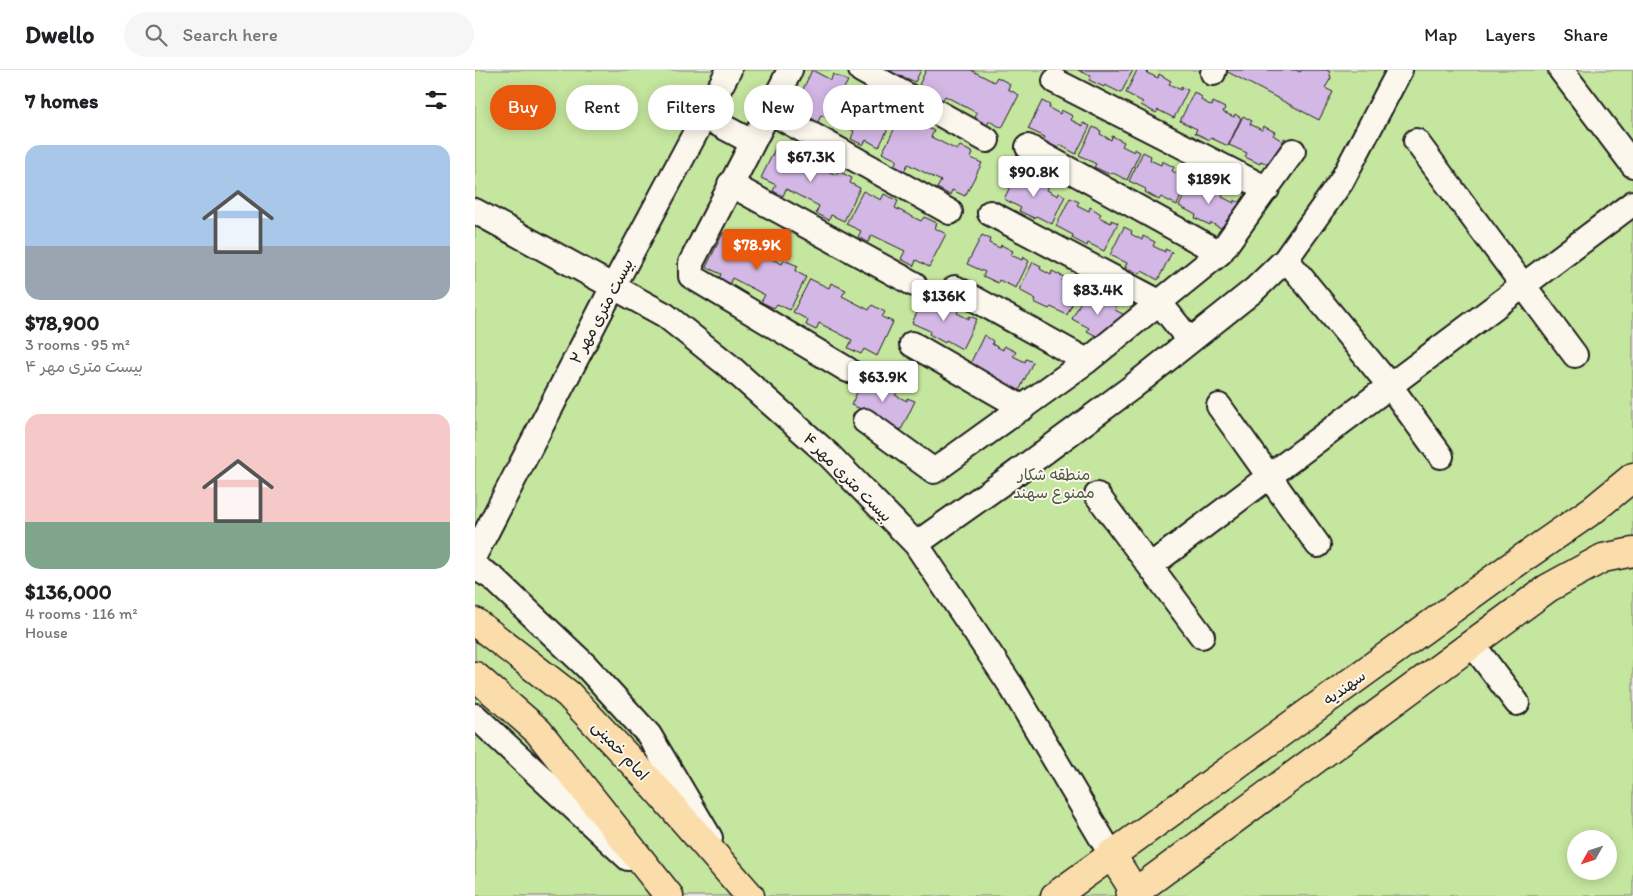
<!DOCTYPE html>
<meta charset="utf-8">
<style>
:root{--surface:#fff;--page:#f6f6f6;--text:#202124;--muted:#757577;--line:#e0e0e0;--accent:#ea580c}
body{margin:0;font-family:Itim,"Playpen Sans Arabic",sans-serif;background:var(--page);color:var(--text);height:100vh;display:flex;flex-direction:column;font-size:19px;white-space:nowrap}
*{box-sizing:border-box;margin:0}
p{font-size:16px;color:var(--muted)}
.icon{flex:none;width:28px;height:28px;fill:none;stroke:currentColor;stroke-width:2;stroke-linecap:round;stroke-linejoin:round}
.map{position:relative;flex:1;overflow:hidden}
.details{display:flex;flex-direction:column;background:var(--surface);width:475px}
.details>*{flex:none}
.hud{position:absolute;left:15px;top:15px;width:475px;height:45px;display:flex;gap:10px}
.needle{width:32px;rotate:230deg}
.fabs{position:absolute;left:1092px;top:760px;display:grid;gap:10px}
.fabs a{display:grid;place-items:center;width:50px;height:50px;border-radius:50%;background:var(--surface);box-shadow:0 2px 12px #0003;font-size:25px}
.price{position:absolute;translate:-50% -42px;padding:0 11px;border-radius:5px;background:#fff;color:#222;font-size:16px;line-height:32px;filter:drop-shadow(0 1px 2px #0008)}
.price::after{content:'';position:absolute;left:50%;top:30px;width:15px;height:11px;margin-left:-8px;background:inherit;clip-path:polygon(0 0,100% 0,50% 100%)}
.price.active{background:var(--accent);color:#fff}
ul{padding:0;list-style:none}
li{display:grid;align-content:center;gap:10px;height:265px;padding:0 25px}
li span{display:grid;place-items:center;height:155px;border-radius:15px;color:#555}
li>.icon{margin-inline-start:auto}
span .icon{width:90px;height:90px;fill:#fffc;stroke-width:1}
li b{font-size:21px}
h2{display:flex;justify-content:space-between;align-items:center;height:60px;padding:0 25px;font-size:21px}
.tag{padding:0 18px;border-radius:22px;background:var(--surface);box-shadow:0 2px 12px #0003;font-size:18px;line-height:45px}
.tag.active{background:var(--accent);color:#fff}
header{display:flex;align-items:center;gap:30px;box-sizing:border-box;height:70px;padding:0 25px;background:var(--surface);border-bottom:1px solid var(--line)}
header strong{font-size:24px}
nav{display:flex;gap:28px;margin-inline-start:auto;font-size:18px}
.search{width:350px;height:45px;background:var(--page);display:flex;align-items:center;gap:12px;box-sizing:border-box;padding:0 18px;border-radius:28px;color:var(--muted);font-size:19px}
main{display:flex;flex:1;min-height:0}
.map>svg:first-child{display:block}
.green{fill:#c5e69e;stroke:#70815d;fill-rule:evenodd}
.building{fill:#d3b7e5;stroke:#1c1c1c}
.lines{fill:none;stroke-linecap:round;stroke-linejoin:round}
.minor-casing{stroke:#1c1c1c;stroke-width:28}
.major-casing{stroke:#1c1c1c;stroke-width:31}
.minor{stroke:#fbf7ec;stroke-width:24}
.major{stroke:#fbddab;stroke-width:28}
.labels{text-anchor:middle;stroke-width:4;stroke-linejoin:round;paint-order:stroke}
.street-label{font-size:16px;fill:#1c1c1c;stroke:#fbf7ec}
.park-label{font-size:16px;fill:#4f5943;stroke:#fbf7ec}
</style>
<header>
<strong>Dwello</strong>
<div class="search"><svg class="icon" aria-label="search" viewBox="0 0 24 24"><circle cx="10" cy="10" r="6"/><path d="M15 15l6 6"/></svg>Search here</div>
<nav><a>Map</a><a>Layers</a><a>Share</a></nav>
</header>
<main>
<section class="details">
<h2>7 homes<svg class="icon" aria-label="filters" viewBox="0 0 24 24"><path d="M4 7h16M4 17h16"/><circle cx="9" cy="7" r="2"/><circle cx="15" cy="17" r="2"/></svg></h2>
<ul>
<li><span style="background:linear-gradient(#a9c7e8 65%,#9aa5b1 0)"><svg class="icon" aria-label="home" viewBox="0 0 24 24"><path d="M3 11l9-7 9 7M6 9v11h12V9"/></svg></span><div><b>$78,900</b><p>3 rooms · 95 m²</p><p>بیست متری مهر ۴</p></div></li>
<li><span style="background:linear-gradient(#f6c9c9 70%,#7fa58c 0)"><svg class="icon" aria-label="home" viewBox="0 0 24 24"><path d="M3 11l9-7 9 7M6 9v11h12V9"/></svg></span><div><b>$136,000</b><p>4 rooms · 116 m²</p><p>House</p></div></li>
</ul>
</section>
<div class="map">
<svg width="1158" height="826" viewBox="0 0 1158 826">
<rect width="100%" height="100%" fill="#efe4ea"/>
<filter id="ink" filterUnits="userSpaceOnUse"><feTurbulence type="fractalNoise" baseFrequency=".02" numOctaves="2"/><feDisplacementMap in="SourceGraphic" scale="10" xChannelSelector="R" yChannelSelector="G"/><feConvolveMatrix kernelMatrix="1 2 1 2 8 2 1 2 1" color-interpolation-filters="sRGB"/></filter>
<g filter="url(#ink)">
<path class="green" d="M0,0H1158V826H0ZM1101,769H1134V801H1101Z"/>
<path class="building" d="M337,0L356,10L358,4L373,11L369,18L396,31L398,27L412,33L409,38L420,44L404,77L391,70L388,75L376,69L379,61L346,45L343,52L333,46L336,41L321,34Z
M414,0H446L440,12L427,6L425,11L412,4Z
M451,0H496L519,12L522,7L535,14L533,19L544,25L527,58L514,51L512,57L499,50L502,43L470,26L466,33L456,27L459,22L444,15Z
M603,0H658L646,23L630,15L629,17L614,10L616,6Z
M662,0H673L672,3L683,8L684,4L696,11L694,14L706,20V17L713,20L699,48L683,40L681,43L666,35L668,32L651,23Z
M749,0H821L825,2L826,0H851L854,1L856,8L850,18L858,22L844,50Z
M719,22L727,27L726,30L737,36L738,32L750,38L748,42L759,47L760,44L766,48L753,76L736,68L735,70L720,63L722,59L705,51Z
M567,31L575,35L574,38L585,44L586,40L598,46L596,50L608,56V53L615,56L601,84L585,75L583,78L568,71L570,67L553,59Z
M768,46L777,51L775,54L787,60L788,56L800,62L798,65L809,72V68L816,72L802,99L786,91L785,94L770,87L772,83L754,75Z
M424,50L442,59L445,54L459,61L456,67L482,80L485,76L498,83L496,88L507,93L490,126L477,120L475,125L462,118L466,111L433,94L429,101L419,96L422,90L407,83Z
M618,57L626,61L625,64L636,70L637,66L649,72L647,76L659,82V79L665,82L652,110L636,102L634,104L619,97L621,94L604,85Z
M302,75L321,84L324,78L338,86L335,92L361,105L363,101L377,108L375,113L385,118L369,151L356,145L354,150L341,143L344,136L311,119L308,126L298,121L301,115L286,108Z
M668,82L676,86L675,90L686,95L687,91L699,97L697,101L709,107V104L715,107L702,135L686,127L684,130L670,122L671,119L654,111Z
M543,101L551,105L550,108L561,114L562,110L574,116L572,120L583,126L584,123L590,126L577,154L561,146L559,148L544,141L546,138L529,129Z
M718,108L727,112L725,115L737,121L738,117L749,123L747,127L759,133V130L766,133L752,161L736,153L735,155L720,148L721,145L704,136Z
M388,121L406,130L409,124L423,131L420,138L446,151L449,147L462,153L460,158L471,164L454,197L441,190L439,196L426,189L430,181L397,165L393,172L383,167L386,161L371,154Z
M595,128L604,132L602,135L614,141L615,137L626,144L624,147L636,153V150L643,153L629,181L613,173L612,176L597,168L598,165L581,156Z
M649,157L657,161L656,164L667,170L668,166L680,172L678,176L690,182V179L697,182L683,210L667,201L665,204L650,197L652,193L635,185Z
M248,163L267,173L269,167L283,174L280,181L307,194L309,190L323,196L320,201L331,207L315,240L302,234L299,238L286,232L290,225L257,208L254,215L244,209L246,204L231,197Z
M507,165L515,169L514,173L525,178L526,175L538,181L536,185L547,190L548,187L554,191L541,218L524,210L523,213L508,206L510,202L492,194Z
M558,192L566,196L565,199L576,205L577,201L589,207L587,211L599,217V214L605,217L592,245L576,237L574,239L559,232L561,229L544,220Z
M335,209L354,218L356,213L371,220L367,226L394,240L397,235L410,242L407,247L418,252L402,286L389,279L386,284L373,278L377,270L344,253L341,260L331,255L333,250L318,242Z
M611,221L619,225L618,228L629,234L630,230L642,237L640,240L652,246L627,269L612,261L614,258L597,249Z
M452,222L462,228L460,231L471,237L472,233L484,239L482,243L494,249V246L502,249L487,279L471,270L470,273L454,264L455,261L437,253Z
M509,265L518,271L517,274L528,280L529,276L541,282L538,286L550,292L551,289L558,292L544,321L494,296Z
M391,304L400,310L398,313L410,319L411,315L423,321L420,325L432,331V328L440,331L426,360L394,342L376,335Z"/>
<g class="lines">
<g class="minor-casing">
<path id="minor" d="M315,0L216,193V206L373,300
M386,0L512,70
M1086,0L1158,95
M738,3L739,0
M580,11L792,119
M294,41L475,142
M230,47L277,72
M941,71L1100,285
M553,77L745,183
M255,114L439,214
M0,141L190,245L254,296L353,384L441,474L535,614L636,784
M515,143L684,232L715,271
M811,189L915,316L966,386
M480,218L612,291
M437,274L548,338
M744,336L843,475
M390,351L459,401L612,291L745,183L818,81
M622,425L727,566
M441,474L537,406L656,318L779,220L811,189L866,112L925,0
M0,484L138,217L254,0
M675,496L1158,133
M0,497L18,508L111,596L174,665L235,768
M998,575L1042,633
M0,646L153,788"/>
</g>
<g class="major-casing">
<path id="major" d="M0,552L93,624L173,709L275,826
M0,606L63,661L194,826
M636,784L660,822
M580,826L1035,497L1119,439L1158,407
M655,826L1073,518L1128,488L1158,482"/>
</g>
<use href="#minor" class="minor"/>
<use href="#major" class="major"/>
</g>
</g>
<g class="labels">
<g class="street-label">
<text transform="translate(126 241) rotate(-62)" y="6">بیست متری مهر ۲</text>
<text transform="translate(373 407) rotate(45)" y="6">بیست متری مهر ۴</text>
<text transform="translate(869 617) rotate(-36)" y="6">سهندیه</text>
<text transform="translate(146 680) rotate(47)" y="6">امام خمینی</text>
</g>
<g class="park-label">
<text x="579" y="410">منطقه شکار<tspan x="579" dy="18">ممنوع سهند</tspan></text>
</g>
</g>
</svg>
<div class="fabs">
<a><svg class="needle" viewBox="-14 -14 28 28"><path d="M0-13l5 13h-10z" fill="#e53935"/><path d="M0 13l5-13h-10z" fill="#757577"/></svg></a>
</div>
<b class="price" style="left:336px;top:113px">$67.3K</b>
<b class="price" style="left:559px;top:128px">$90.8K</b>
<b class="price" style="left:734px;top:135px">$189K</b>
<b class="price active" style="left:282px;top:201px">$78.9K</b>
<b class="price" style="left:623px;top:246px">$83.4K</b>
<b class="price" style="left:469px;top:252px">$136K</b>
<b class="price" style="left:408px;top:333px">$63.9K</b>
<div class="hud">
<a class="tag active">Buy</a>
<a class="tag">Rent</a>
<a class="tag">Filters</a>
<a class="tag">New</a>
<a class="tag">Apartment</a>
</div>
</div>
</main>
